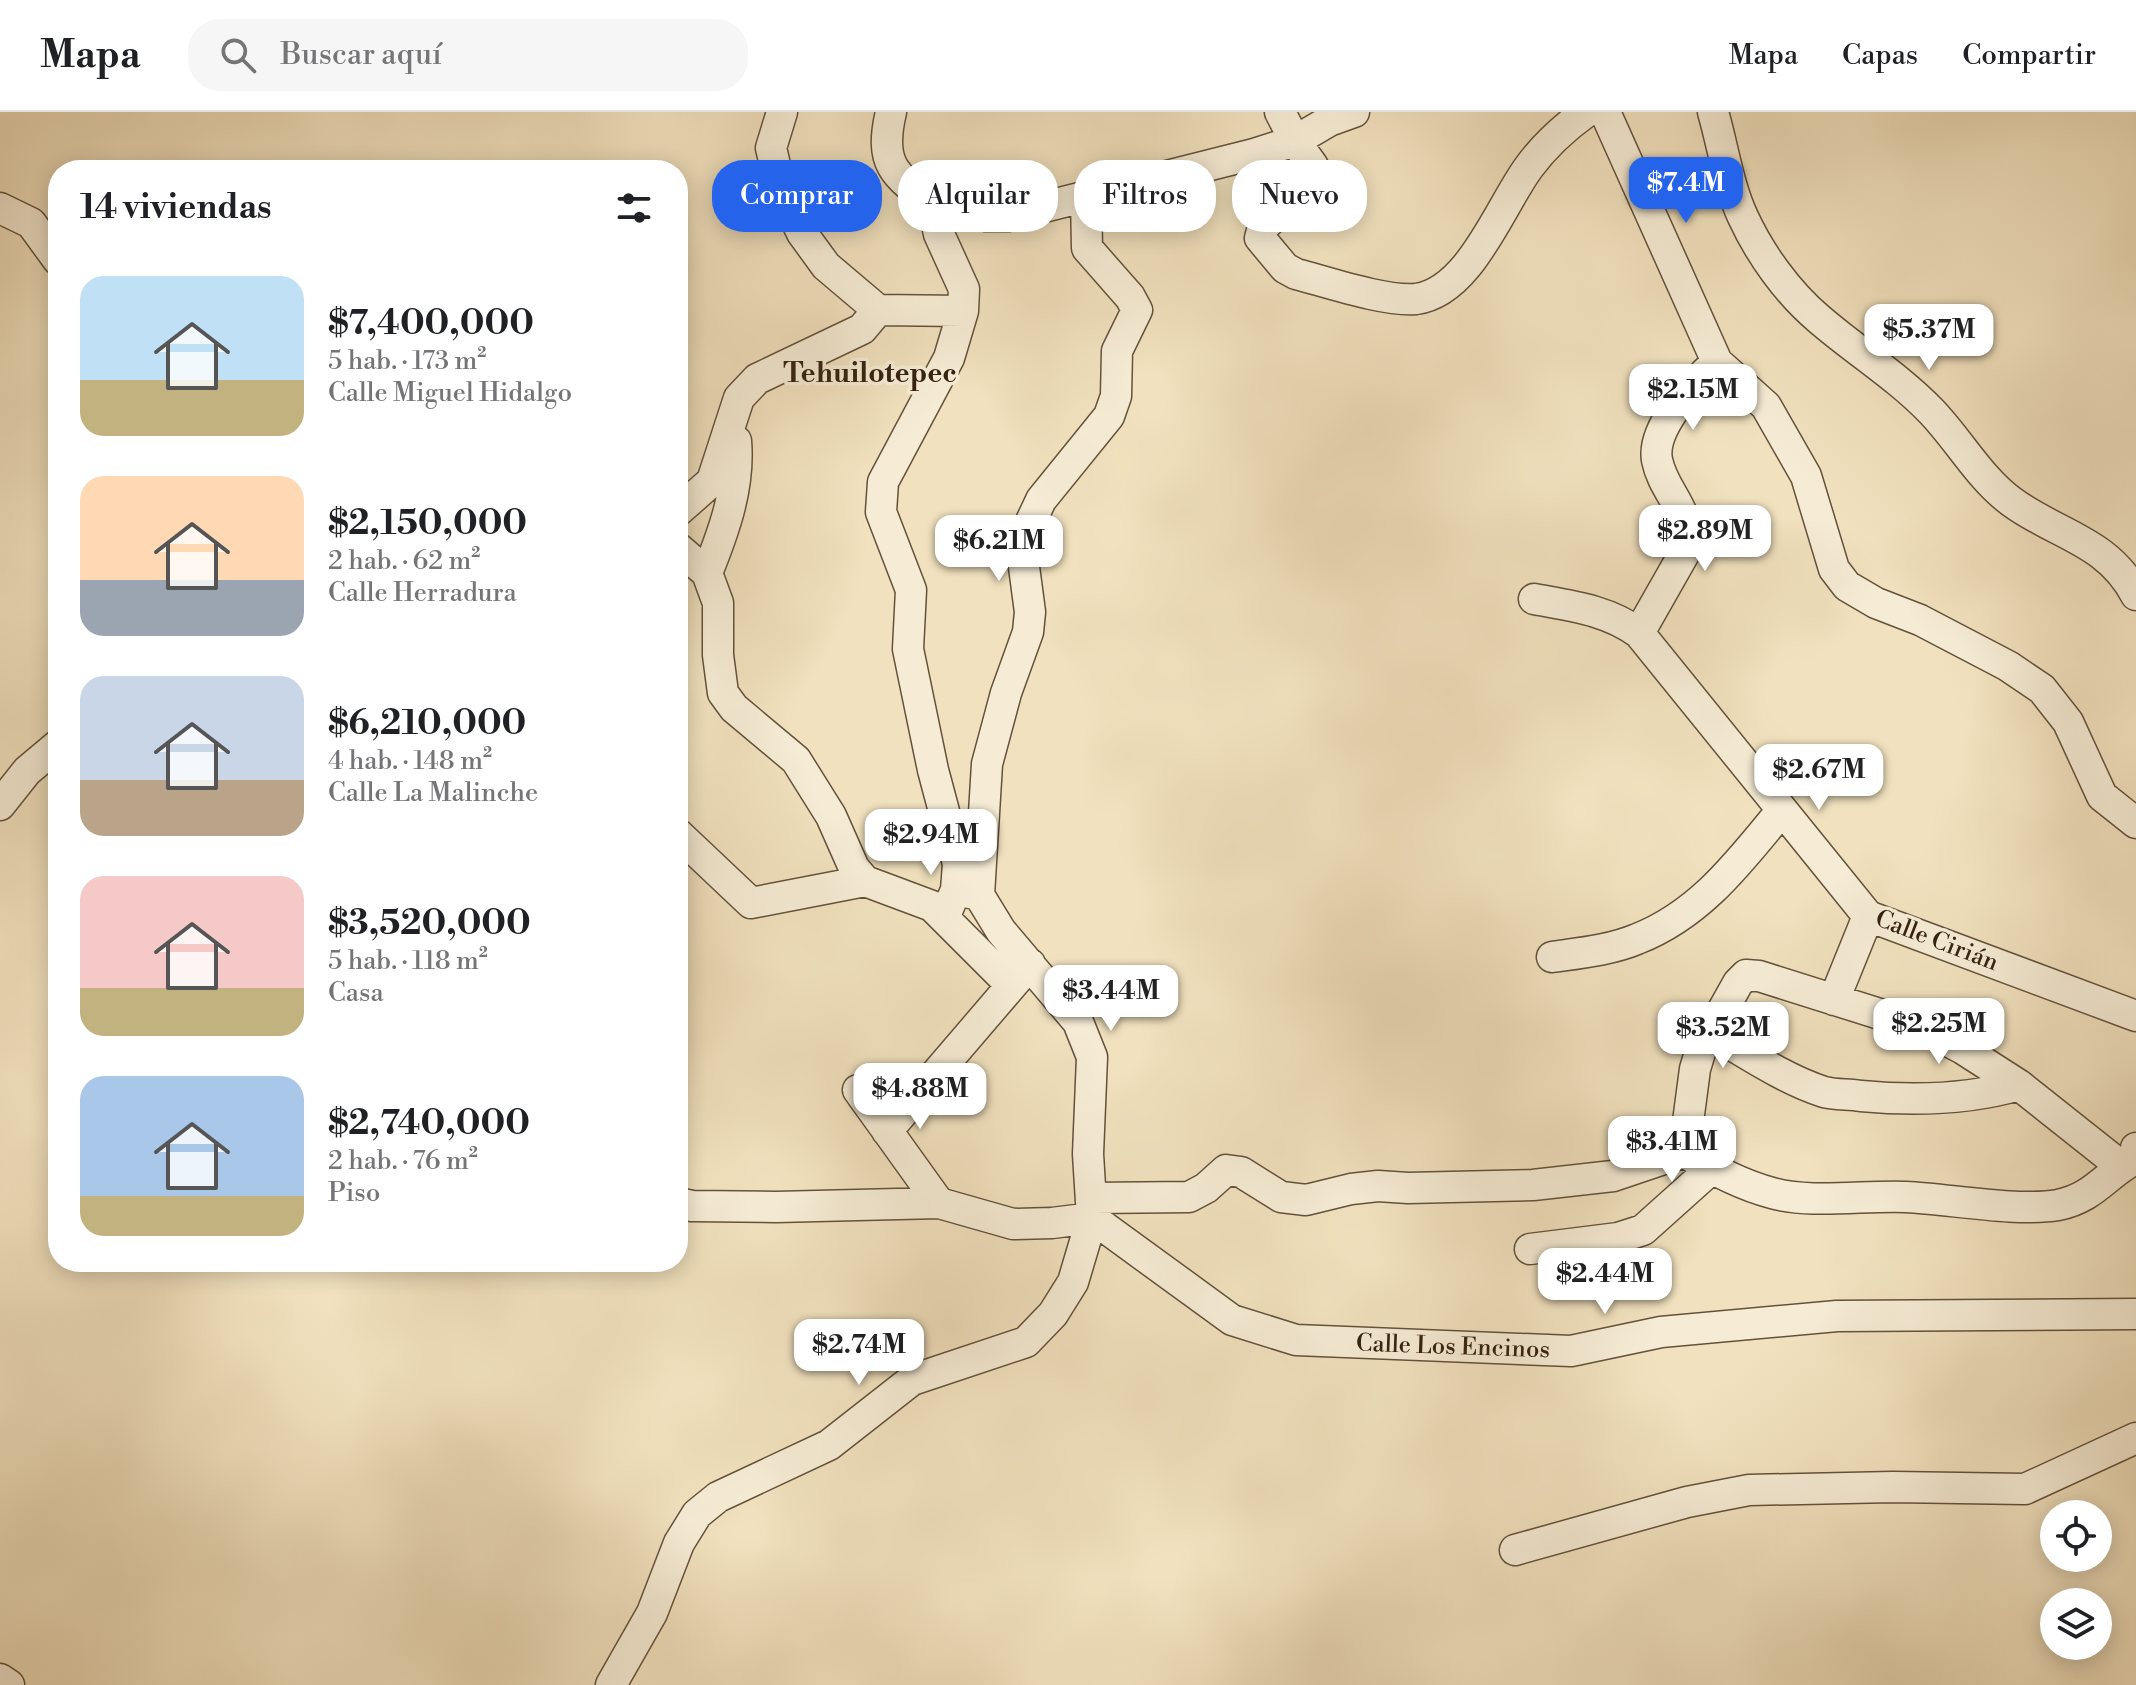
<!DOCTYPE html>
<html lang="es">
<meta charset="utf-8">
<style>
:root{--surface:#fff;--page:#f6f6f6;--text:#202124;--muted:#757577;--line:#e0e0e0;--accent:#2563eb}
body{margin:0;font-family:"Libre Bodoni",serif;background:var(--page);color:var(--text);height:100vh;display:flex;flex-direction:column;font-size:30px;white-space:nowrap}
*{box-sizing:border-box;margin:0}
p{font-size:26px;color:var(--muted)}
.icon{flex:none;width:44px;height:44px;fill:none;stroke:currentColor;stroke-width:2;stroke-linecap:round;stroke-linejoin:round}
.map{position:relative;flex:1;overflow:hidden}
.side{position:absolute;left:48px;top:48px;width:640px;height:1112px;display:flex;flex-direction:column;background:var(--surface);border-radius:32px;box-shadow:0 4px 20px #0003}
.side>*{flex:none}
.guide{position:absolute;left:712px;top:48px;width:760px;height:72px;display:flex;gap:16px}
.controls{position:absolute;left:2040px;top:1388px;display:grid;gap:16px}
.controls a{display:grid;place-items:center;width:72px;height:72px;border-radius:50%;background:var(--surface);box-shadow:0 4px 20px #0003;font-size:40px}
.price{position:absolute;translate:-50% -68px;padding:0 18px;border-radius:16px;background:#fff;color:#222;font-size:26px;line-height:52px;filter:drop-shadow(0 2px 4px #0008)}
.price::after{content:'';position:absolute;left:50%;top:48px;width:24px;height:18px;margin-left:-12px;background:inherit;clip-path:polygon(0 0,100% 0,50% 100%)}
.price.selected{background:var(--accent);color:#fff}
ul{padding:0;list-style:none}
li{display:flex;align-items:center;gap:24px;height:200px;padding:0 32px}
li span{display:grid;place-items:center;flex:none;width:224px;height:160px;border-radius:24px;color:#555}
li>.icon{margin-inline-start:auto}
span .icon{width:96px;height:96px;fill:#fffc;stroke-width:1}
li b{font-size:34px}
h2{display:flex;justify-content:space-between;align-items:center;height:96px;padding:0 32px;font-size:34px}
.chip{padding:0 28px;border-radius:32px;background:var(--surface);box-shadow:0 4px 20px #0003;font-size:28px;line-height:72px}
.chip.selected{background:var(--accent);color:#fff}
header{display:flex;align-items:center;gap:48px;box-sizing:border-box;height:112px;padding:0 40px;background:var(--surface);border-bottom:2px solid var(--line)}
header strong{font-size:38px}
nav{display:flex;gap:44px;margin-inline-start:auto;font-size:28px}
.search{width:560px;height:72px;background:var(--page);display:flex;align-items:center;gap:20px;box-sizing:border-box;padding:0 28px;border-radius:32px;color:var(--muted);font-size:30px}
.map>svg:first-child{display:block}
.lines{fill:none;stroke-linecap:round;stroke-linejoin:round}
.minor-casing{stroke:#63523b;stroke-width:33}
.minor{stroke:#f6ecd5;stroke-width:30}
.labels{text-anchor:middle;stroke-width:7;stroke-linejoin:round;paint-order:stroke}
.street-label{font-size:24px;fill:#34220f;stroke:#f6ecd5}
.quarter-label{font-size:28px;font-weight:bold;fill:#34220f;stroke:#f6ecd5}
</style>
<header>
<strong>Mapa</strong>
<div class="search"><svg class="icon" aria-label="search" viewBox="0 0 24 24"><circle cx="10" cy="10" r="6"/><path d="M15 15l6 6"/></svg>Buscar aquí</div>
<nav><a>Mapa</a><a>Capas</a><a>Compartir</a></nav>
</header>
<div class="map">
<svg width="2136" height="1573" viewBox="0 0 2136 1573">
<rect width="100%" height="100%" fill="#f1e1be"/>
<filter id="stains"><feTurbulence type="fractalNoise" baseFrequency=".0025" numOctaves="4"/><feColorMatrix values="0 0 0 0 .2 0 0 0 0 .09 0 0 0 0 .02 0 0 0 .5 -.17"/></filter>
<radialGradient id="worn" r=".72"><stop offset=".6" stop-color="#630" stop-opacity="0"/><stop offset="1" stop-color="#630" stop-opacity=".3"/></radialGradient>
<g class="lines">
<g class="minor-casing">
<path id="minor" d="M782,0L771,36L781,78L802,121L826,154L878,198
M891,0C879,51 893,63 932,90L939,122L964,177L963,199L949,246L883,370L881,400L911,478L908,537L933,658L958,752L956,778
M1280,0L1295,29L1313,54L1308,64L1283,81L1278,101L1263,115L1260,126L1285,156L1296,162C1327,170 1386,190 1416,187C1470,180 1500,94 1529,55C1545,33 1564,16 1586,0
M1605,0L1717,250L1766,294L1806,364L1834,457L1847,474L1876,491L1920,508L2008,554L2042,577L2068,610L2102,684L2136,711
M1713,0C1723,34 1728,73 1743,105C1760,142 1788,181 1819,207C1856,239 1897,264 1931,299C1959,328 1980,367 2012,390C2057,423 2108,429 2136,483
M932,90L986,104H1008L1254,42L1295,29L1329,9L1354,0
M0,96L31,111L58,148
M678,399L712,369L739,286L757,267L862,217L878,198L963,199
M707,461C724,419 740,375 736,329
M1534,487C1572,494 1607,498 1639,521L1868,804L2136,904
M1639,521L1685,440C1694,398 1664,383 1657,348C1651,316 1695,269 1717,250
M0,693L27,659L58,633
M678,722L751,791L865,769
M979,783L987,652L1006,581L1028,520L1030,500L1024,455L1027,418L1041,388L1109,304L1116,284L1117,239L1137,198L1130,185L1087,136L1086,84
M944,806L1010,872
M1552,845C1580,841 1611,838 1637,827C1701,802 1740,749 1782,698
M1834,888L1868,804
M1710,920C1746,941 1784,967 1824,980C1835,983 1849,982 1861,984C1914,989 1967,988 2019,973
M858,978L939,1091
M887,1019L1030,852
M1684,1040L1695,957L1701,937L1738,871L1746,863L1759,864L1921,915L1963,937L2019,973L2121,1054
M1093,1086L1189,1085L1206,1076L1226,1058L1241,1060L1281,1085L1306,1088L1351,1077L1378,1074L1408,1076L1533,1073L1613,1064L1684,1040C1711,1057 1742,1073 1772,1081C1810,1092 1866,1083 1906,1085C1950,1087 2016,1100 2058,1093C2094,1086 2106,1062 2135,1047L2136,1036
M678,1091L692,1094L776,1095L939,1091L1013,1112L1052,1111L1092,1106
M1092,1106L1232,1208L1296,1228L1571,1239L1661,1220L1837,1204L2136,1202
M1530,1137L1618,1126L1643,1118L1711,1057
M1515,1438L1687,1390L1749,1378L1893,1375L2025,1377L2136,1326
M0,1567L9,1573
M611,1573L652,1501L679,1431L697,1402L718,1385L829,1333L912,1268L1026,1230L1053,1202L1073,1170L1092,1106L1088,1042L1092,945L1078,910L1001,819L979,783L956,778L944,806L932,794L865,769L854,756L831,704L796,648L734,596L723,581L718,543V491L707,461L678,436"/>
</g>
<use href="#minor" class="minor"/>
</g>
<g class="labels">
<g class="street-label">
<text transform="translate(1937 828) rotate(21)" y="8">Calle Cirián</text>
<text transform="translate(1453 1234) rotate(2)" y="8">Calle Los Encinos</text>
</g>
<g class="quarter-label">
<text x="870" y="270">Tehuilotepec</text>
</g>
</g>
<rect width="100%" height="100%" filter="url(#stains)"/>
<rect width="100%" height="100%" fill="url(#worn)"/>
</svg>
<div class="controls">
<a><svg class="icon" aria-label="locate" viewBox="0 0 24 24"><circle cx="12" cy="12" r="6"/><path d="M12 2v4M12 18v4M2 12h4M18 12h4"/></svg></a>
<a><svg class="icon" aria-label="layers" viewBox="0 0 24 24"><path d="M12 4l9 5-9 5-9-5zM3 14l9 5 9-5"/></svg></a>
</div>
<b class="price selected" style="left:1686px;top:113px">$7.4M</b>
<b class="price" style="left:1929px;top:260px">$5.37M</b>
<b class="price" style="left:1693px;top:320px">$2.15M</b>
<b class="price" style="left:1705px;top:461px">$2.89M</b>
<b class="price" style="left:999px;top:471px">$6.21M</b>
<b class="price" style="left:1819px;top:700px">$2.67M</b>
<b class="price" style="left:931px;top:765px">$2.94M</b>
<b class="price" style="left:1111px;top:921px">$3.44M</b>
<b class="price" style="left:1939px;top:954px">$2.25M</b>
<b class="price" style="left:1723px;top:958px">$3.52M</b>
<b class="price" style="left:920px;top:1019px">$4.88M</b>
<b class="price" style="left:1672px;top:1072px">$3.41M</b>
<b class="price" style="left:1605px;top:1204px">$2.44M</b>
<b class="price" style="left:859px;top:1275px">$2.74M</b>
<div class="guide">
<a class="chip selected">Comprar</a>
<a class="chip">Alquilar</a>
<a class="chip">Filtros</a>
<a class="chip">Nuevo</a>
</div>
<section class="side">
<h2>14 viviendas<svg class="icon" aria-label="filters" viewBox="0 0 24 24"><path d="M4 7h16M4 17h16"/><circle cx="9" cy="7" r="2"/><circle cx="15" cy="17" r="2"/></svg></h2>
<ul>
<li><span style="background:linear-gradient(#bfe0f5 65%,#c2b280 0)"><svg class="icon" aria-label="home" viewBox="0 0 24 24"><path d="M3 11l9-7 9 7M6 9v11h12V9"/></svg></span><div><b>$7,400,000</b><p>5 hab. · 173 m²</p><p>Calle Miguel Hidalgo</p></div></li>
<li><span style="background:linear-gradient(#ffd9b3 65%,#9aa5b1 0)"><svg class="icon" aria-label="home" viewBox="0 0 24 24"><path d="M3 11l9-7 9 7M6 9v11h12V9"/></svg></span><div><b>$2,150,000</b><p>2 hab. · 62 m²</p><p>Calle Herradura</p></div></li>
<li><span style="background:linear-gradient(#c9d6e8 65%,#b9a48a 0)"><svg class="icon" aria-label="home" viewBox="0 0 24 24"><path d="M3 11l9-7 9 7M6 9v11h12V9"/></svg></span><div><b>$6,210,000</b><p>4 hab. · 148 m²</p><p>Calle La Malinche</p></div></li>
<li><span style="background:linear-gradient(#f6c9c9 70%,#c2b280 0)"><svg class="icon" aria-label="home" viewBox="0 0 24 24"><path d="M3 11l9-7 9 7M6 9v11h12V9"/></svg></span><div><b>$3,520,000</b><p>5 hab. · 118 m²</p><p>Casa</p></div></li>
<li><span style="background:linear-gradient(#a9c7e8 75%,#c2b280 0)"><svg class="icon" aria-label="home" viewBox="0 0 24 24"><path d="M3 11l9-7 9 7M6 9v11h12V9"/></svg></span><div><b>$2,740,000</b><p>2 hab. · 76 m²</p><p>Piso</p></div></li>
</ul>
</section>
</div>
